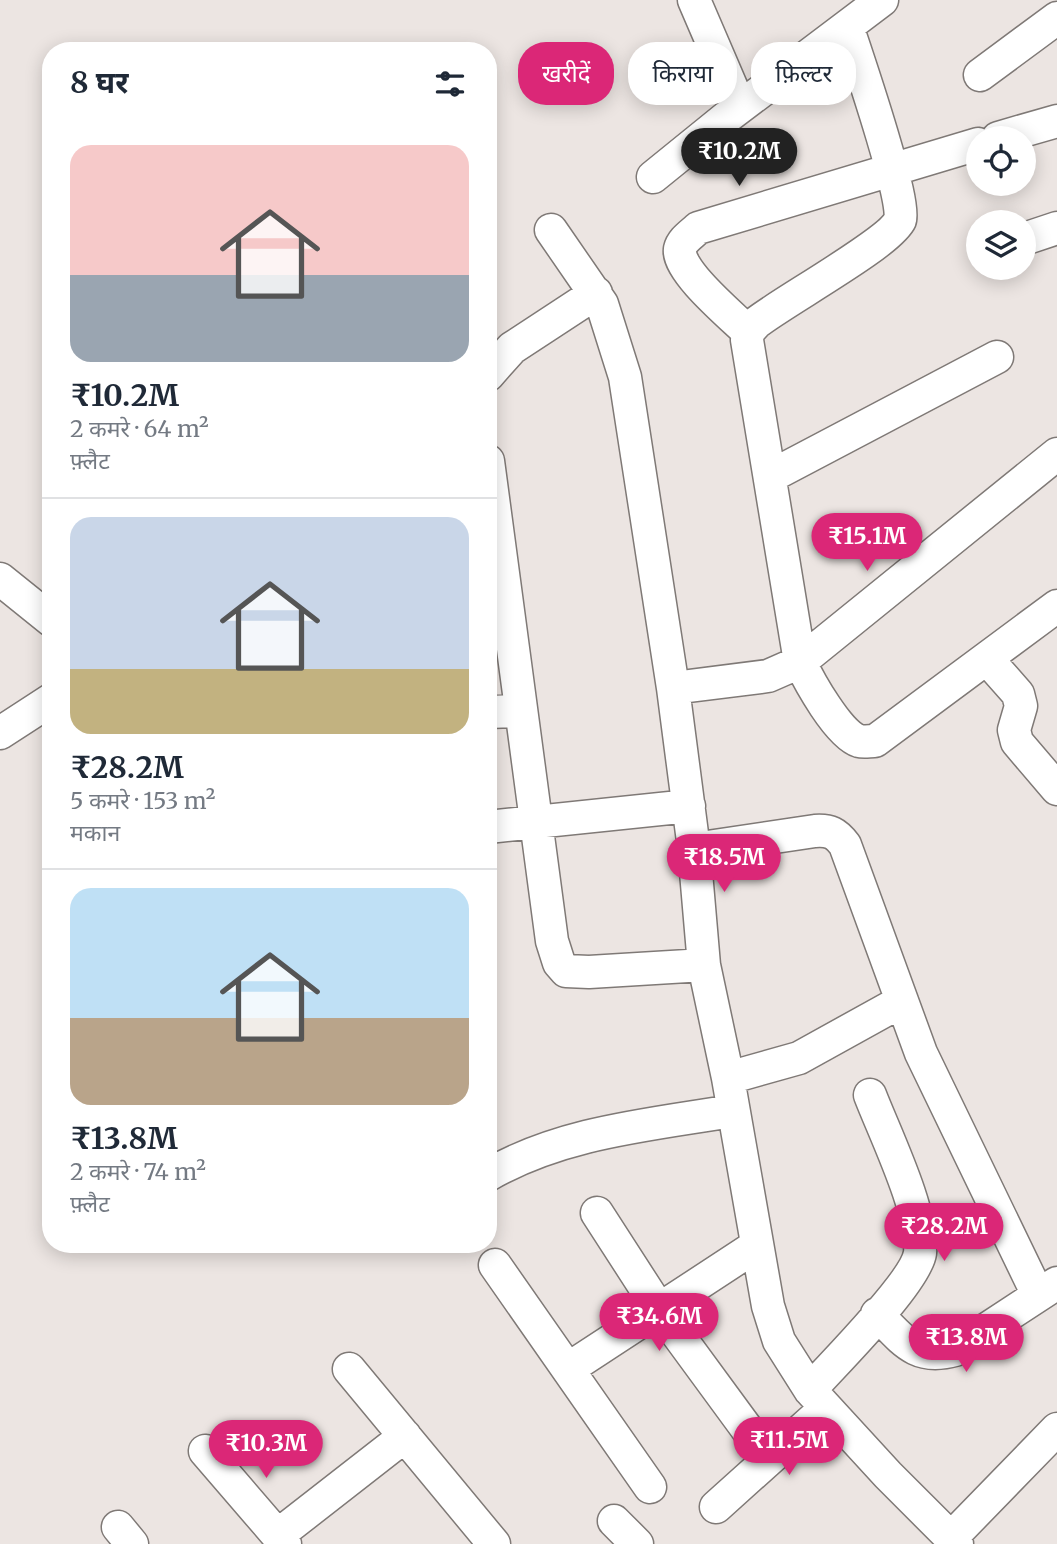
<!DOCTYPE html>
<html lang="hi">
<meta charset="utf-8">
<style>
:root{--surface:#fff;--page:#f2f2f3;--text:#1f2937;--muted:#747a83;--line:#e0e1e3;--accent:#db2777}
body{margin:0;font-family:Merriweather,"Noto Sans Devanagari",serif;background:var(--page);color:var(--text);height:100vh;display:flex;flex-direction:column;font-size:26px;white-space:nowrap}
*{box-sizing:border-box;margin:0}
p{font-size:23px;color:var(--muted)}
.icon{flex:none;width:38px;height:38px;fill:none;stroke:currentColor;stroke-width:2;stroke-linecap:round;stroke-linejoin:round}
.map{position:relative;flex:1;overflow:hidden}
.side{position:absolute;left:42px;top:42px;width:455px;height:1211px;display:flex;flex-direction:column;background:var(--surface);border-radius:28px;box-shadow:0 4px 18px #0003}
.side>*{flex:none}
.top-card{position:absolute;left:518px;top:42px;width:434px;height:63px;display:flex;gap:14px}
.buttons{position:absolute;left:966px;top:126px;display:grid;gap:14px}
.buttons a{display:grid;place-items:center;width:70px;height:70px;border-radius:50%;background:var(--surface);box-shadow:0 4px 18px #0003;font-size:35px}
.price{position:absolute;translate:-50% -60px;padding:0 16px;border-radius:24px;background:var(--accent);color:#fff;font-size:23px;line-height:46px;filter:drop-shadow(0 2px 4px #0008)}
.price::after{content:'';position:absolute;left:50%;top:42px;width:21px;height:16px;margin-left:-10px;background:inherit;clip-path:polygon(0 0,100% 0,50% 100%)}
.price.active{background:#222;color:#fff}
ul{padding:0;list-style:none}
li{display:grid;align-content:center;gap:14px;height:371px;padding:0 28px}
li+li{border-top:2px solid var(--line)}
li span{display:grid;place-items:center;height:217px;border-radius:21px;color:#555}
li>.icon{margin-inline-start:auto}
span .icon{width:126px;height:126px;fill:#fffc;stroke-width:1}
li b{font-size:30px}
h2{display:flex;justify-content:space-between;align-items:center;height:84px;padding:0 28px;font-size:30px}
.chip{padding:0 24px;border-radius:28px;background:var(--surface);box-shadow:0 4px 18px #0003;font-size:24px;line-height:63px}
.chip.active{background:var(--accent);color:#fff}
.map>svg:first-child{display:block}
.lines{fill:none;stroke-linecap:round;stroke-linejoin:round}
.minor-casing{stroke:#7f7976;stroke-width:35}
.minor{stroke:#fff;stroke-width:32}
</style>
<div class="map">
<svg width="1057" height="1544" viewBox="0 0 1057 1544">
<rect width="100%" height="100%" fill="#ece5e2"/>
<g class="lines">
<g class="minor-casing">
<path id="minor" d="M694,0L740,107
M848,29C857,56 907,203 900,220C890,243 782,302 756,323L748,332L747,340L800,662C809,681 838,734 859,741C863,742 870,741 875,741L1057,606
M980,75L1057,18
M998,138L1057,121
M653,177L727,117L882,0
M551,230L602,304L625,377L673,688L694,849L704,965L728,1078L768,1306L779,1341L810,1390L888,1475L957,1544
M1024,239L1057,228
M748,332C733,317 676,270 680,249C682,240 692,234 698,228L978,144
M488,375L512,348L596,293
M488,461L552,941L559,963L566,971L589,972L704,965
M771,476L997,357
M0,579L51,620
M987,659L1018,694L1021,706L1014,730L1017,742L1057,789
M673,688L768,676L800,662L1057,454
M488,712L520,711
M0,733L51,700
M488,827L689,806
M694,849L815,831C830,830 836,833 845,845L921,1053L1038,1295
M728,1078L799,1058L902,1001
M488,1175C563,1132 649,1125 732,1111
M597,1213L659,1309L769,1459
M495,1265L650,1487
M877,1314C903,1340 915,1361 955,1350L1057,1283
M349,1369L494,1544
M568,1369L756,1246
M810,1390C833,1364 916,1282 920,1253C924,1213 885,1134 870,1095
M205,1451L285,1544
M716,1507L826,1408
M614,1521L637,1544
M118,1527L132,1544
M278,1535L405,1436
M951,1538L1057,1429"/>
</g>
<use href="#minor" class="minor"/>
</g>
</svg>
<div class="buttons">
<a><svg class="icon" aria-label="locate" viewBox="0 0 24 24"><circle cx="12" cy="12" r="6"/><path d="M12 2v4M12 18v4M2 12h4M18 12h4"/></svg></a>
<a><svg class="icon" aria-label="layers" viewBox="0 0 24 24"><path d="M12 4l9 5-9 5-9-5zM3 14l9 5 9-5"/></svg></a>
</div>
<b class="price active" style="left:739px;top:188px">₹10.2M</b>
<b class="price" style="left:867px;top:573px">₹15.1M</b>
<b class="price" style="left:724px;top:894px">₹18.5M</b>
<b class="price" style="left:944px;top:1263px">₹28.2M</b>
<b class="price" style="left:659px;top:1353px">₹34.6M</b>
<b class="price" style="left:966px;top:1374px">₹13.8M</b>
<b class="price" style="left:789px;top:1477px">₹11.5M</b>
<b class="price" style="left:266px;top:1480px">₹10.3M</b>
<div class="top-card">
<a class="chip active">खरीदें</a>
<a class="chip">किराया</a>
<a class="chip">फ़िल्टर</a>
</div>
<section class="side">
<h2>8 घर<svg class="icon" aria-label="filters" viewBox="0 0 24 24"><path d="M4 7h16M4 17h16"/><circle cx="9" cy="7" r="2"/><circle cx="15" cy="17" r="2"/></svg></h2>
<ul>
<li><span style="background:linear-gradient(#f6c9c9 60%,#9aa5b1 0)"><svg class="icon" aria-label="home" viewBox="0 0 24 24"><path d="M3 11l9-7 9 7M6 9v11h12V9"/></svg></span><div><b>₹10.2M</b><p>2 कमरे · 64 m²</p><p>फ़्लैट</p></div></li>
<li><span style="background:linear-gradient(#c9d6e8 70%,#c2b280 0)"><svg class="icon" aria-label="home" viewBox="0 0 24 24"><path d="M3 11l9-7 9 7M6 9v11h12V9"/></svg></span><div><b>₹28.2M</b><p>5 कमरे · 153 m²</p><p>मकान</p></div></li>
<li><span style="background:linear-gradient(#bfe0f5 60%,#b9a48a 0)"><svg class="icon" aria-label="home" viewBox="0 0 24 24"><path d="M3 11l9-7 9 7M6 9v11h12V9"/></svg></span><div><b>₹13.8M</b><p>2 कमरे · 74 m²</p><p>फ़्लैट</p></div></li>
</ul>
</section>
</div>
